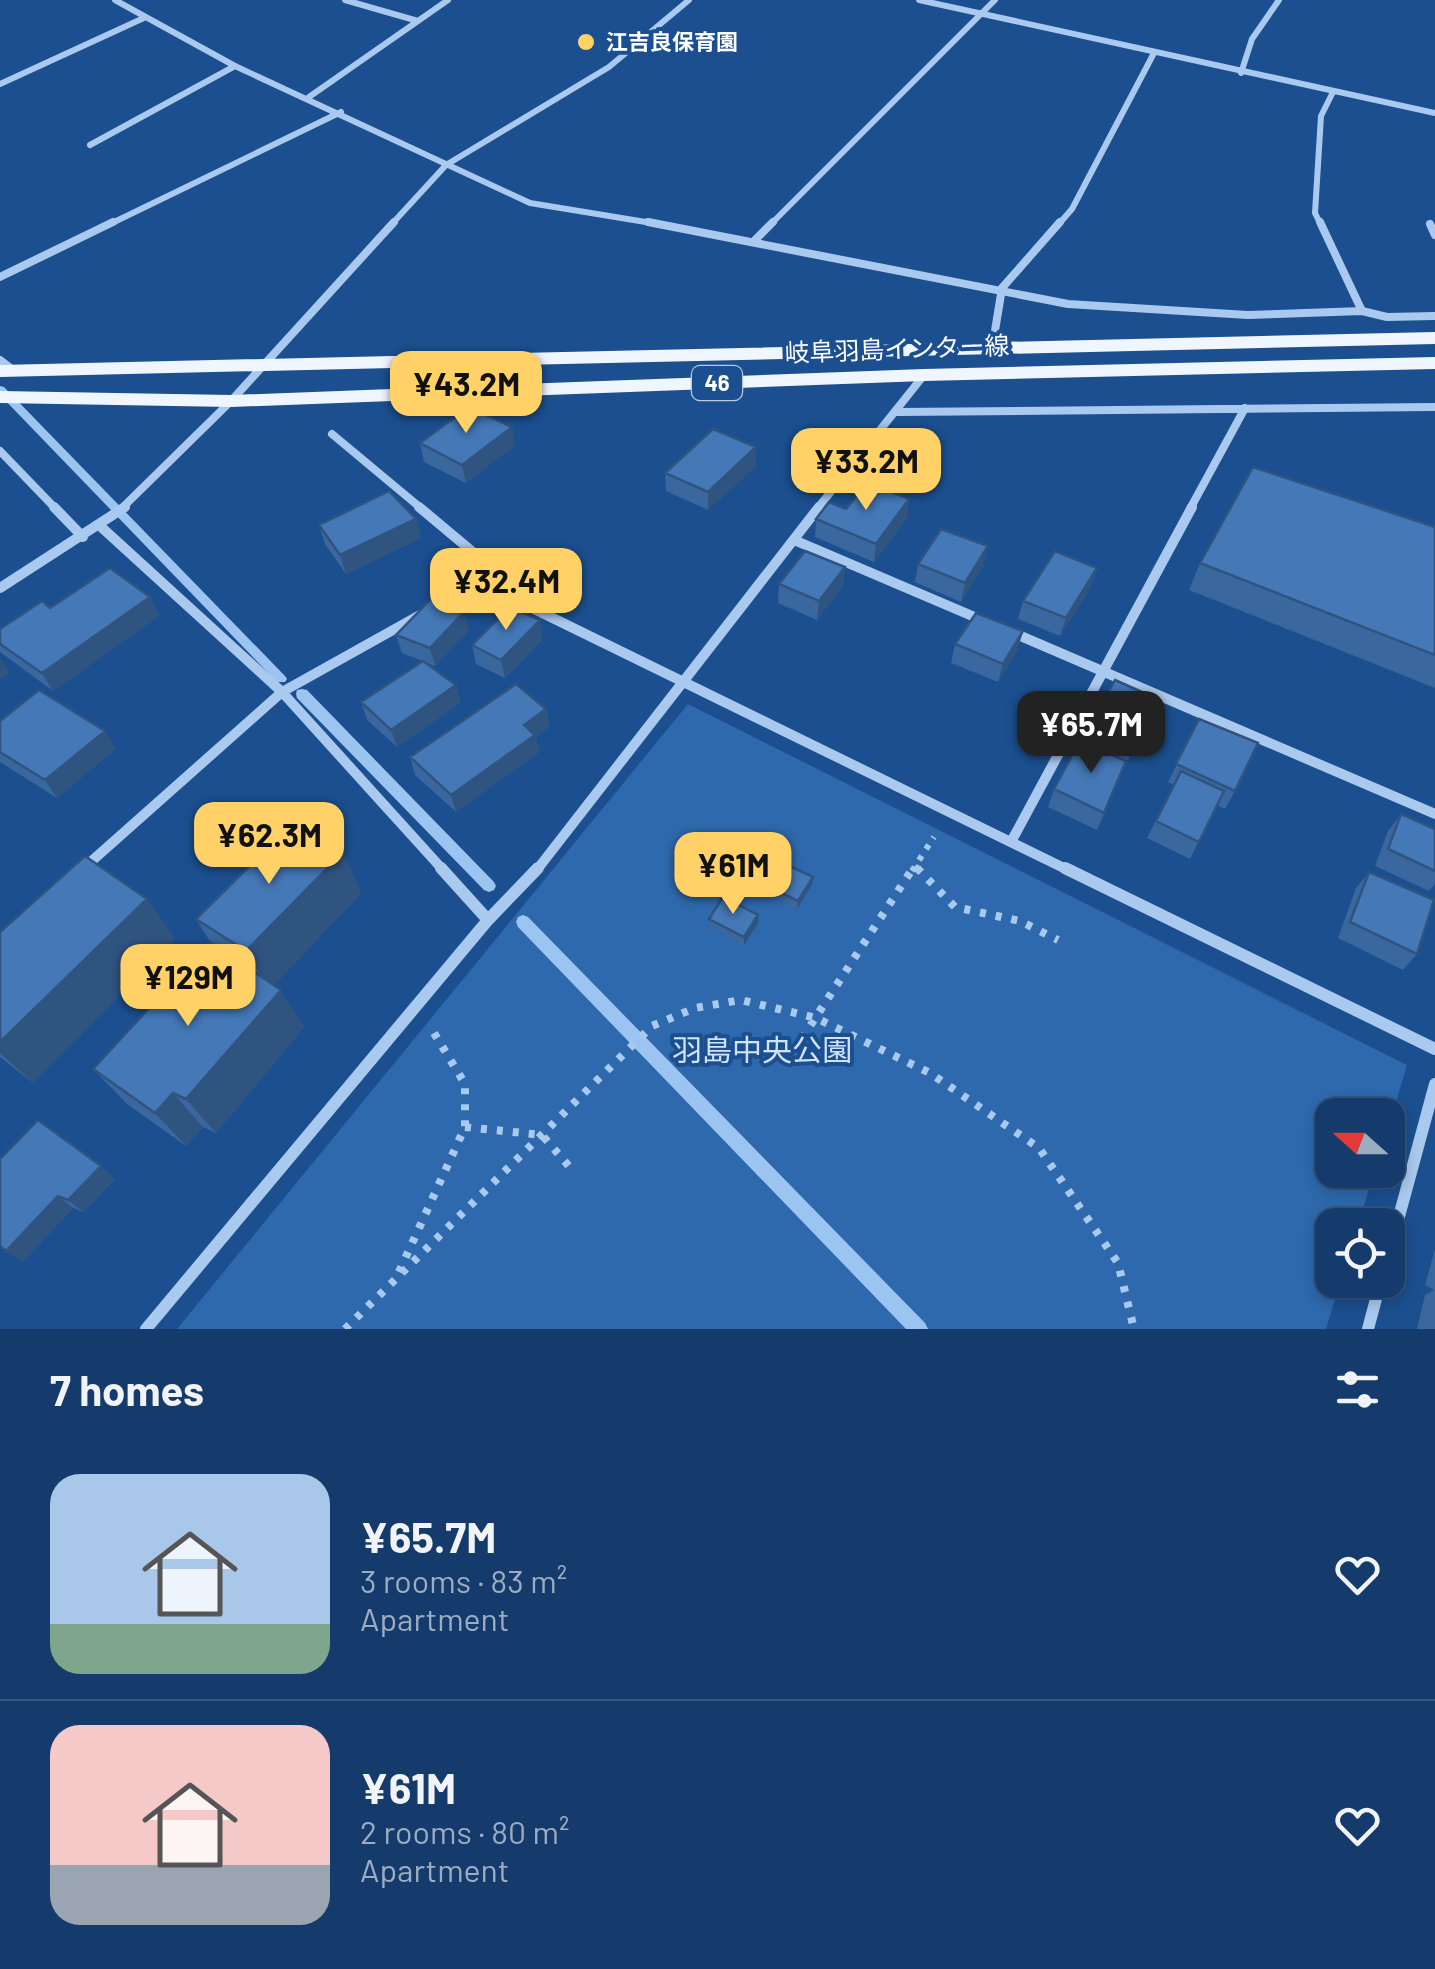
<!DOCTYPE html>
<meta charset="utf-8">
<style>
:root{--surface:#143b6b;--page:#1d4271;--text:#f1f3f6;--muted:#9dadc1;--line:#33557e;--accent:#ffd166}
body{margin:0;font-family:Barlow,"Noto Sans JP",sans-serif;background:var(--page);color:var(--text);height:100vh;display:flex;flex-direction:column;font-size:38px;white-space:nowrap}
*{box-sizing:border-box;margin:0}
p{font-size:32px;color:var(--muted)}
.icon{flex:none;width:55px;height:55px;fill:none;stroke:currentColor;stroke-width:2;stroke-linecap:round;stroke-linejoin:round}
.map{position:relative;height:1329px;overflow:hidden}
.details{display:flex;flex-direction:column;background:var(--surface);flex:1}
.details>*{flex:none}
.needle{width:65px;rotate:291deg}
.controls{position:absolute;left:1315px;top:1098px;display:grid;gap:20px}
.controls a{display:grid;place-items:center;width:90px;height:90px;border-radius:20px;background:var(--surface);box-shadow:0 5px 15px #0003,0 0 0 2px var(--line);font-size:50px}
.price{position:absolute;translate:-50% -85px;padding:0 22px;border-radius:20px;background:var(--accent);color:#111;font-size:32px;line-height:65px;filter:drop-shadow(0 2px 5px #0008)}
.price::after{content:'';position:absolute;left:50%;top:60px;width:30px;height:22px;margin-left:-15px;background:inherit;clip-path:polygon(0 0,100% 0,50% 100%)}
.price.on{background:#222;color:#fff}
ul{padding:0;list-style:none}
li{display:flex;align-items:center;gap:30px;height:250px;padding:0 50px}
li+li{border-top:2px solid var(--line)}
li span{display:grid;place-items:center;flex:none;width:280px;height:200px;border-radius:30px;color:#555}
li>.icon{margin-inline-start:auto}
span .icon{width:120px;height:120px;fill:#fffc;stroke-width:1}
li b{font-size:42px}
h2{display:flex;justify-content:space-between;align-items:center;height:120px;padding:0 50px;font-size:42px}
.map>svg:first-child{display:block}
.green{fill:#2e69ad}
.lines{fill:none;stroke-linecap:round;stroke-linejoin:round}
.stream{fill:#9cc4f0;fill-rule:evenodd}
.path-far1{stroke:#a9c9ee;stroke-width:6;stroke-dasharray:5 8;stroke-linecap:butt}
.path{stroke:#a9c9ee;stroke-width:8;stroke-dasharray:6 10;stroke-linecap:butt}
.minor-far3{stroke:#a9c9ee;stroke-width:6}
.minor-far2{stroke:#a9c9ee;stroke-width:8}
.minor-far1{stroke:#a9c9ee;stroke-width:10}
.minor{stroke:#a9c9ee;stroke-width:12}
.primary{fill:#f0f6ff;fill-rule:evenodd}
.wall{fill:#3a679d}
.shaded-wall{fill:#305480}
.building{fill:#4478b7;stroke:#305480;stroke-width:2.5}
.poi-dot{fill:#ffd166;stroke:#1b4f8f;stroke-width:4}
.labels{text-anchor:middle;stroke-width:8;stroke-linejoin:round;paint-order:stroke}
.far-poi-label{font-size:22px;font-weight:bold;fill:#fff;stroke:#1b4f8f;text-anchor:start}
.shield{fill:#1b4f8f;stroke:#bbcadd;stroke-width:2.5}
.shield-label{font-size:22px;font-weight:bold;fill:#fff}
.street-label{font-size:25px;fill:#fff;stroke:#1b4f8f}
.near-park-label{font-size:30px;fill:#cfe3fa;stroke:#1b4f8f}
</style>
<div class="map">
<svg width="1435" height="1329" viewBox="0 0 1435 1329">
<rect width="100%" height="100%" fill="#1b4f8f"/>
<path class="green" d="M688,704L1407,1065L1388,1129V1115H1332V1170H1375L1358,1225H1332V1280H1341L1326,1329H177Z"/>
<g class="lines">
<path class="stream" d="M0,386L4,387L285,676L287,679L285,682H277L0,395Z
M302,689L307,690L494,882L496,886L494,890L489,892L484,890L297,698L296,694L297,690Z
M523,915L528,917L925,1323L928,1329H906L518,927L516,922L518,917Z"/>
<path class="path-far1" d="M915,866L920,871
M912,871L934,837"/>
<path class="path" d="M917,868L955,907L1020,921L1058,940
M793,1052L913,868
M465,1127L542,1135L573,1171
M399,1272L465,1127V1084L431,1028
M345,1329L652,1026L695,1008L741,1000L816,1018L930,1073L1039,1148L1118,1263L1134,1329"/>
<path class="minor-far3" d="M115,0L235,66L530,203L664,225
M345,0L418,21
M919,0L1435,113
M1241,73L1252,39L1279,0
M0,84L146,17
M309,97L448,0
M90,145L235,66
M108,225L341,112
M391,225L446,165L609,67L689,0
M770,225L995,0
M1058,225L1072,209L1154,53
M1321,225L1315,213L1321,116L1333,92"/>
<path class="minor-far2" d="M648,222L1068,304L1248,315L1362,311L1320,222
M1430,224L1435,235
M755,240L773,222
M0,277L113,222
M1362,311L1387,317L1435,316
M992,349L1002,288L1060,222
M0,360L14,371
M898,412L1435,407
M332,434L422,509
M0,451L56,509
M121,509L231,401L394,222
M817,509L924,375
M1190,509L1245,408"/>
<path class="minor-far1" d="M54,507L83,537
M419,507L474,553L479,582
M99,525L282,692L444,871
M794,540L984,621
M479,582L1070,871
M0,588L125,507
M1009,631L1435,814
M1011,842L1192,507
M85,867L282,692L479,582
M536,871L819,507"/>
<path class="minor" d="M441,868L488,920
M1065,868L1435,1049
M1388,1257L1435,1084
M146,1329L488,920L538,868
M1368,1329L1381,1280"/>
<path class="primary" d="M1435,332V344L0,377V365Z
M1435,357V369L924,381L231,407L0,403V391L231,395L924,369Z"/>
</g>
<path class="wall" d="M420,443L515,445L466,483L424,462Z
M756,466L708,510L666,491L665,473Z
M909,499L907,518L874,562L815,537L816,519L846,509Z
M416,519L421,538L346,574L325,544L319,525Z
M1435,527V688L1189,590L1200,563Z
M918,564L984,565L961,602L915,582Z
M845,567L843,586L817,620L778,603L779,584Z
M1097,568L1091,587L1060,636L1018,619L1023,601Z
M150,597L159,616L53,691L0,652V629Z
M469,630L435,666L426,663L456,685L460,703L397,747L367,720L361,702L423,661L402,653L396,635Z
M543,639L505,678L476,664L472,645Z
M955,644L1018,649L998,682L951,663Z
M546,709L549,727L536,737L539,752L456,812L415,775L410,757Z
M1150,717L1126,764L1125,763L1097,830L1048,807L1054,789L1083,742L1089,726Z
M1199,719L1235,791L1225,809L1217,805L1190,859L1147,838L1174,785L1168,782Z
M0,721L116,748L57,798L0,762Z
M1401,814L1435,829V884L1429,891L1375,866L1388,831Z
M343,852L361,893L274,985L304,1027L216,1133L203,1127L186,1146L127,1104L93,1069L211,943L196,919Z
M738,872L813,877L812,885L797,909L738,881Z
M1369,872L1417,954L1403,970L1338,938L1356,888Z
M147,899L175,939L33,1083L0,1057V932Z
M709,919L758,923L744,945L709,927Z
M0,1159L115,1179L83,1212L73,1208L23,1262L6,1251Z
M1435,1249V1329H1417L1425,1295L1434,1290L1425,1285Z"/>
<path class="shaded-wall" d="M512,427L515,445L466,483L462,465Z
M756,447V466L708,510V492Z
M909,499L907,518L874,562L876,544Z
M416,519L421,538L346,574L340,555Z
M988,546L984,565L961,602L965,583Z
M845,567L843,586L817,620L819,601Z
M1097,568L1091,587L1060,636L1066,618Z
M150,597L159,616L53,691L42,673Z
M464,612L469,630L435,666L430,648Z
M540,620L543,639L505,678L501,660Z
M1023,631L1018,649L998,682L1003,664Z
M0,658L10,673L0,680Z
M456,685L460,703L397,747L391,730Z
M546,709L549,727L536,737L539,752L456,812L451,795L524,725Z
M105,731L116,748L57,798L45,780Z
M343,852L361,893L270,990L246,951Z
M813,877L812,885L797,909L798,901Z
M147,899L175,939L33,1083L0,1053V1042Z
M758,915V923L744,945V937Z
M281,990L304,1027L216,1133L186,1099Z
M173,1093L203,1127L186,1146L155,1113Z
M101,1166L115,1179L83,1212L68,1200Z
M58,1196L73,1208L23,1262L6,1251Z"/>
<path class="building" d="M469,407L512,427L462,465L420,443Z
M713,429L756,447L708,492L665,473Z
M1253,467L1435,527V655L1200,563Z
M868,482L909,499L876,544L816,519L829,502L846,509Z
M389,491L416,519L340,555L319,525Z
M941,529L988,546L965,583L918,564Z
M805,551L845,567L819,601L779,584Z
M1055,551L1097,568L1066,618L1023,601Z
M110,568L150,597L42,673L0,644V629L42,601L50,608Z
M431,599L464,612L430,648L396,635Z
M510,607L540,620L501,660L472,645Z
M976,613L1023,631L1003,664L955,644Z
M423,661L456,685L391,730L361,702Z
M1115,680L1158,699L1134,746L1089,726Z
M516,684L546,709L524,725L535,735L451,795L410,757Z
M39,690L105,731L45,780L0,752V721Z
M1199,719L1258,743L1235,791L1176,764Z
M1080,741L1126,761L1104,813L1054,789Z
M1181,771L1224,791L1199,842L1156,821Z
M1401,814L1435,829V871L1388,849Z
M292,824L343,852L246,951L196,919Z
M754,849L813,877L798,901L738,872Z
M85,856L147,899L0,1042V932Z
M1369,872L1434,900L1417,954L1350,922Z
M723,897L758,915L744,937L709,919Z
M210,942L281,990L186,1099L173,1093L155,1113L93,1069Z
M38,1120L101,1166L68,1200L58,1196L6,1251L0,1246V1159Z"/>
<circle class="poi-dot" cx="586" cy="42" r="10"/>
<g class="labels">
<g class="far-poi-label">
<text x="606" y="50">江吉良保育園</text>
</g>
<rect class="shield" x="692" y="366" width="50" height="34" rx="8"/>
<g class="shield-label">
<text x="717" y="391">46</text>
</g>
<g class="street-label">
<text transform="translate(897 349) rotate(-2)" y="9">岐阜羽島インター線</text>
</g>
<g class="near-park-label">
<text x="762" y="1061">羽島中央公園</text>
</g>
</g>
</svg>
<div class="controls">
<a><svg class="needle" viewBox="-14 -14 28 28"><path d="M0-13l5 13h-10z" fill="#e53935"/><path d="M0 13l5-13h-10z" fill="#9dadc1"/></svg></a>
<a><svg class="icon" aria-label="locate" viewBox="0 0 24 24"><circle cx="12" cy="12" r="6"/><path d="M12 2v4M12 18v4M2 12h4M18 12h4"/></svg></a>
</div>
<b class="price" style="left:466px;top:436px">¥43.2M</b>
<b class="price" style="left:866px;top:513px">¥33.2M</b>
<b class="price" style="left:506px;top:633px">¥32.4M</b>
<b class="price on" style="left:1091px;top:776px">¥65.7M</b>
<b class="price" style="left:269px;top:887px">¥62.3M</b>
<b class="price" style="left:733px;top:917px">¥61M</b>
<b class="price" style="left:188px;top:1029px">¥129M</b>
</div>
<section class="details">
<h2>7 homes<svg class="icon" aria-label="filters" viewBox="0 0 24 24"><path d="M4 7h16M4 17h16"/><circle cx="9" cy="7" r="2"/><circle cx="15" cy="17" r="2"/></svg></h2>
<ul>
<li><span style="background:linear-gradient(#a9c7e8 75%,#7fa58c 0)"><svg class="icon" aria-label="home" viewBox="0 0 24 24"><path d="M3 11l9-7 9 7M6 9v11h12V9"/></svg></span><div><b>¥65.7M</b><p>3 rooms · 83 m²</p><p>Apartment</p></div><svg class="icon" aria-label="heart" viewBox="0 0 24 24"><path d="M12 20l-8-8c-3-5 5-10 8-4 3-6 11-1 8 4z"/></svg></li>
<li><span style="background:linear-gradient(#f6c9c9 70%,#9aa5b1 0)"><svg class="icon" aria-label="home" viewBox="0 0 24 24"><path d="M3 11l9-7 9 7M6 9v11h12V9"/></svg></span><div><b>¥61M</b><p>2 rooms · 80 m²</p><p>Apartment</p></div><svg class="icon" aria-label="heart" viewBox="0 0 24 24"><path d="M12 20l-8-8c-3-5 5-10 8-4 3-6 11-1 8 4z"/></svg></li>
</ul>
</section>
